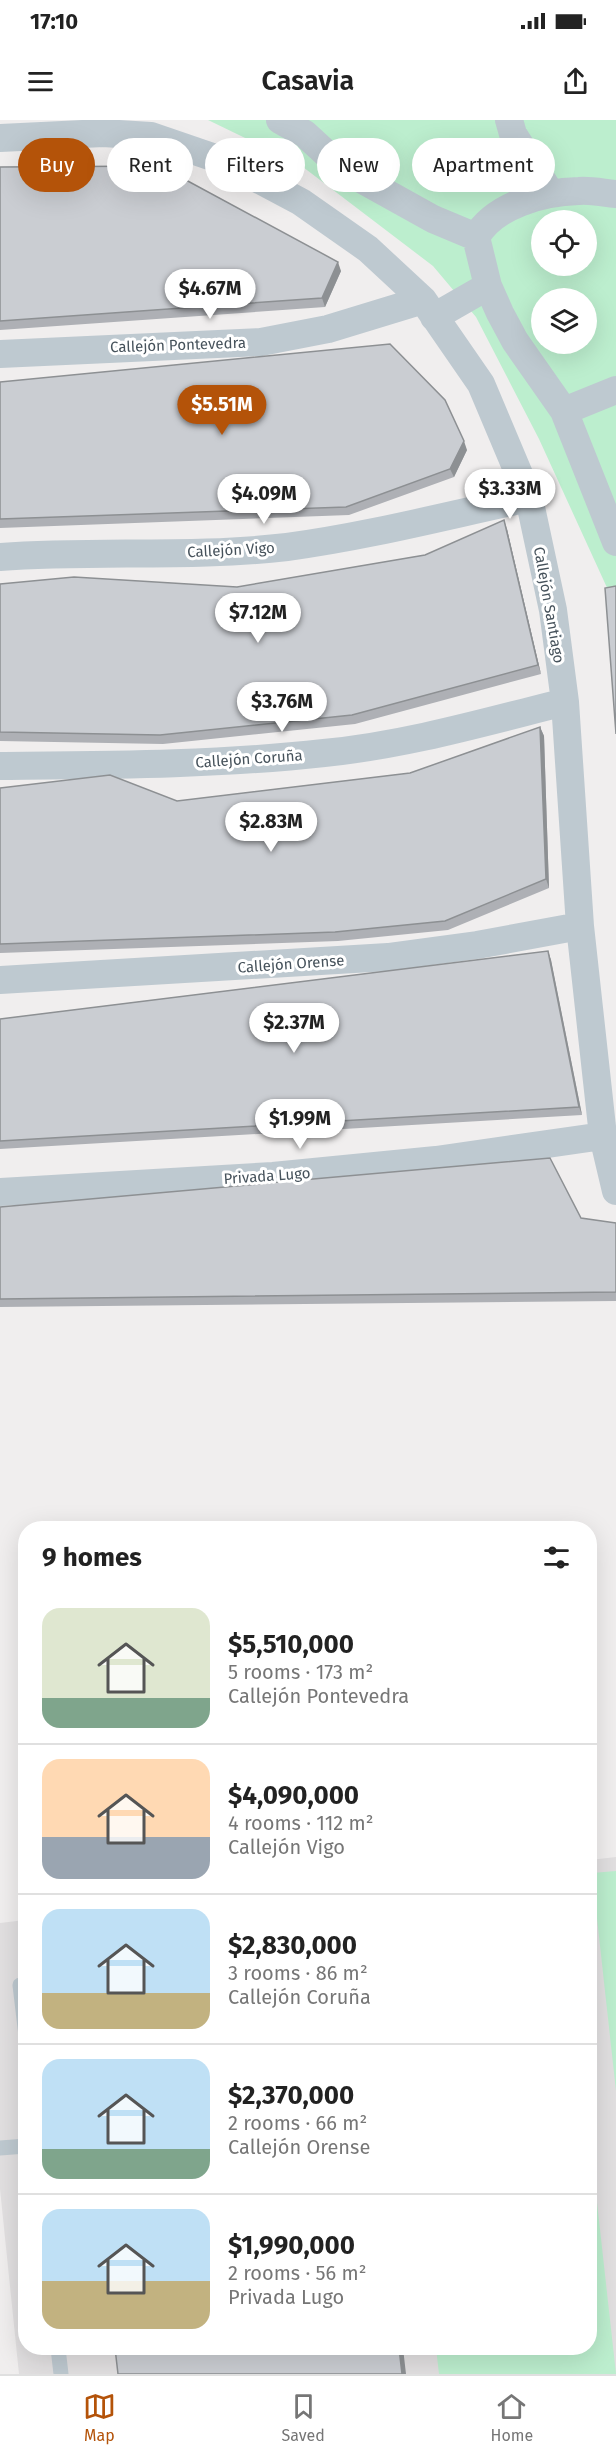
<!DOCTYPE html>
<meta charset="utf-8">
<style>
:root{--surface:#fff;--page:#f2f2f2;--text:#222;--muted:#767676;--line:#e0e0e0;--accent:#b45309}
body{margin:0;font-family:"Fira Sans",sans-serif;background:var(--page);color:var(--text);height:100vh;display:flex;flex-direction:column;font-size:22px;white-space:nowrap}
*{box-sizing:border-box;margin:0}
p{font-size:20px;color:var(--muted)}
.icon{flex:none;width:33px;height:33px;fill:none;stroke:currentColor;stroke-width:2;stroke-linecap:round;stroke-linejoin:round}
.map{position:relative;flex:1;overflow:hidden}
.details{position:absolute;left:18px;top:1401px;width:579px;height:834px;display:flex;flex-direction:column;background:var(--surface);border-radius:24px;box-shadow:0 6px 24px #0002}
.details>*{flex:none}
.guide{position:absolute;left:18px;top:18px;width:580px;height:54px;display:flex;gap:12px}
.buttons{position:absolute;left:531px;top:90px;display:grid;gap:12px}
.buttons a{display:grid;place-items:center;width:66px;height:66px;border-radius:50%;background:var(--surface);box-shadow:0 6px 24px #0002;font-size:30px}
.price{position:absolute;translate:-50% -51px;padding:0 14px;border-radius:21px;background:#fff;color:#222;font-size:20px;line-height:39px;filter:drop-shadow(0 2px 3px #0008)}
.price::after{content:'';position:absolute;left:50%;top:36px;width:18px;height:14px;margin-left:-9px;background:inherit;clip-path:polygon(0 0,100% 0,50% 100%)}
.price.selected{background:var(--accent);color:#fff}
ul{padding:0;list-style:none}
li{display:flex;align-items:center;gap:18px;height:150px;padding:0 24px}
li+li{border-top:2px solid var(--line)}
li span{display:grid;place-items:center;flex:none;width:168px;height:120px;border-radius:18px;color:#555}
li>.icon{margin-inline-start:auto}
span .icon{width:72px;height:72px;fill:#fffc;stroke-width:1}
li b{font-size:26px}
h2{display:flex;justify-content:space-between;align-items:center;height:72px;padding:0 24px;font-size:26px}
.pill{padding:0 21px;border-radius:27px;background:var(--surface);box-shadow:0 6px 24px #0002;font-size:21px;line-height:54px}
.pill.selected{background:var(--accent);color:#fff}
.status{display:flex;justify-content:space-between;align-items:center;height:42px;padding:0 30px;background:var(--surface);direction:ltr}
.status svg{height:16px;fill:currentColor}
header{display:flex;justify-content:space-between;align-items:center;height:78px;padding:0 24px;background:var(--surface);font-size:27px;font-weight:600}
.dock{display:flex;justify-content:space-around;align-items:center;height:84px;border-top:2px solid var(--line);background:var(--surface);font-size:16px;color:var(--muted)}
.dock a{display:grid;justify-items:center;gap:3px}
.dock .selected{color:var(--accent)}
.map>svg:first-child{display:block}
.education{fill:#e1dfe0}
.green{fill:#bceece;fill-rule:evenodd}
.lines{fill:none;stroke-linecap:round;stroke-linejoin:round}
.lane{stroke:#bec9d0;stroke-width:15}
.street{stroke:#bec9d0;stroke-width:28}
.wall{fill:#aeb0b5}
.shaded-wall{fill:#8d9093}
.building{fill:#cacdd2;stroke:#8d9093;stroke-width:1.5}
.labels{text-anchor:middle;stroke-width:6;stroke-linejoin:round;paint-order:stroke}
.street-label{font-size:15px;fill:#46525b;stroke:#fff}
</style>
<div class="status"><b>17:10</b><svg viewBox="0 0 49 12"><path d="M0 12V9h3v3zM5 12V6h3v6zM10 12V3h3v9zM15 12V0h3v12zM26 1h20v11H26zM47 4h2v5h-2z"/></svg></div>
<header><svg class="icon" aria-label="menu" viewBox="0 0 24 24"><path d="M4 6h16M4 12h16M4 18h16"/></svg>Casavia<svg class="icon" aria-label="share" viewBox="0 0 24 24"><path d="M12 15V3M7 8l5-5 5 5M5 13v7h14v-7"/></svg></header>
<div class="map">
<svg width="616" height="2254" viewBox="0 0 616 2254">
<rect width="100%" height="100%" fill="#f0eeee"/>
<path class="education" d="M616,1737V2254H19L0,2069V1803L25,1800L26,2228H590V1740Z"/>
<path class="green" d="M208,0H616V470L609,472L539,319L476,197L433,146L299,44ZM542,100H586V146H542ZM542,178H586V224H542Z
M616,1751V1971L592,1753Z
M590,2019L616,2254H439L436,2228H590Z"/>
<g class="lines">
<path class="lane" d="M20,1865L26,1916
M0,2028L26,2026
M58,2228L61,2254"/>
<path class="street" d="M280,0L305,14L343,49L433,99L476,117
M509,0L513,14L551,74
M0,18L103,13L151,16L224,41L301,82L368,129L423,180L481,264L529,378L553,490L565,582L580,806L603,1016L616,1071
M616,74C604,73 591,70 579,71C542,72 495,85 476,117L488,166L500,193L515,221L564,291L616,422
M434,197L488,166
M0,234L261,222L328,209L423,180
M564,291L616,270
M0,437C95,430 192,438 287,427C369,416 449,395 529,378
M0,646C108,645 216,645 324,633C406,625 485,602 565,582
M0,860L388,837L477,825L580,806
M0,1072L273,1056L436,1040L603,1016"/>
</g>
<path class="wall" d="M0,47L341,151L325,187L0,210Z
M0,262L467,330L454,357L349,395L0,408Z
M507,409L541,554L355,604L163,624L0,621V464L237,467L425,435Z
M540,607L544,616L549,768L448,810L338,821L0,833V668L177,681L410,653Z
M548,831L551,840L582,995L0,1029V899Z
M0,1087L581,1098L616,1103V1181L0,1187Z"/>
<path class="shaded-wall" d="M338,142L341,151L325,187L322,178Z
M464,321L467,330L454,357L450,349Z
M504,400L507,409L541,554L538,545Z
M540,607L544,616L549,768L546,759Z
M548,831L551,840L582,995L579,987Z
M399,2228H403L406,2254H402Z"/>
<path class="building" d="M160,46L338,142L322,178L0,201V47Z
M390,224L445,280L464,321L450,349L346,387L0,399V262Z
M504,400L538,545L352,595L160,615L0,612V464L74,457L237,467L425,435Z
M616,466V614L605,468Z
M540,607L546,759L445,801L335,812L0,824V668L110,655L177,681L410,653Z
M548,831L579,987L0,1021V899Z
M550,1038L581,1098L616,1103V1172L0,1179V1087Z
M115,2228H399L402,2254H118Z"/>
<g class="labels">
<g class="street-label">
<text transform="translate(178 225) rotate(-2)" y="5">Callejón Pontevedra</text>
<text transform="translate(231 430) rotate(-3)" y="5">Callejón Vigo</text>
<text transform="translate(549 485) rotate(80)" y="5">Callejón Santiago</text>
<text transform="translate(249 639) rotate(-4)" y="5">Callejón Coruña</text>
<text transform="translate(291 844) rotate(-4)" y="5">Callejón Orense</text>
<text transform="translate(267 1056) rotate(-4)" y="5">Privada Lugo</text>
</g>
</g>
</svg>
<div class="buttons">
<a><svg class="icon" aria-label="locate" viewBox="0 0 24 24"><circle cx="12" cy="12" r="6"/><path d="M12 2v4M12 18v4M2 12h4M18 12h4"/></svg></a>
<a><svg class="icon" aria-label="layers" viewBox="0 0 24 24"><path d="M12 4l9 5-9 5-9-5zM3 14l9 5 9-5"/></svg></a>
</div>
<b class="price" style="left:210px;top:200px">$4.67M</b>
<b class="price selected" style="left:222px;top:316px">$5.51M</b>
<b class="price" style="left:510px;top:400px">$3.33M</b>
<b class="price" style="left:264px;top:405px">$4.09M</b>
<b class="price" style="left:258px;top:524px">$7.12M</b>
<b class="price" style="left:282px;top:613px">$3.76M</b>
<b class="price" style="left:271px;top:733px">$2.83M</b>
<b class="price" style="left:294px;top:934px">$2.37M</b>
<b class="price" style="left:300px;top:1030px">$1.99M</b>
<div class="guide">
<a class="pill selected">Buy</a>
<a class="pill">Rent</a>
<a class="pill">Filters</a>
<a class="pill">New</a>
<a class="pill">Apartment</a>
</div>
<section class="details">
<h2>9 homes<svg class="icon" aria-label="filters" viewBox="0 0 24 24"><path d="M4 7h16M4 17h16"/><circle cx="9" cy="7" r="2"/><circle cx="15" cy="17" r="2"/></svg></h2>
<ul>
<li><span style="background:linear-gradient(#dfe7d0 75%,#7fa58c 0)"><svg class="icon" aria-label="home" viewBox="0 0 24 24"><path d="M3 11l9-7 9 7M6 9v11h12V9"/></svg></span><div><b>$5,510,000</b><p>5 rooms · 173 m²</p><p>Callejón Pontevedra</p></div></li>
<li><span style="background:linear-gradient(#ffd9b3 65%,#9aa5b1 0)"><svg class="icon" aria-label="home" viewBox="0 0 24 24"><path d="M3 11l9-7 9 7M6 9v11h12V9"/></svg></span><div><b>$4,090,000</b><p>4 rooms · 112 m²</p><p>Callejón Vigo</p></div></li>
<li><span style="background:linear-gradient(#bfe0f5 70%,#c2b280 0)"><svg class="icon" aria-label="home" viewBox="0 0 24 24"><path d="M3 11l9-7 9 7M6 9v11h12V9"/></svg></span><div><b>$2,830,000</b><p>3 rooms · 86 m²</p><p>Callejón Coruña</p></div></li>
<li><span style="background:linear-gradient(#bfe0f5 75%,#7fa58c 0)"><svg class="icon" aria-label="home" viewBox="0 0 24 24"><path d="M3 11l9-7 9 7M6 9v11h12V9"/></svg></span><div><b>$2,370,000</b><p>2 rooms · 66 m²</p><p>Callejón Orense</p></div></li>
<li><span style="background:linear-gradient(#bfe0f5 60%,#c2b280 0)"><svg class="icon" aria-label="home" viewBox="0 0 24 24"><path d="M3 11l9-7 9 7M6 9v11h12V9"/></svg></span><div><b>$1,990,000</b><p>2 rooms · 56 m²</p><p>Privada Lugo</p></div></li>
</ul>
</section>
</div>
<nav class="dock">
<a class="selected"><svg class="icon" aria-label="map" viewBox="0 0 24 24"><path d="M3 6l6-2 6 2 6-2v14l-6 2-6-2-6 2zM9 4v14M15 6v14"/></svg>Map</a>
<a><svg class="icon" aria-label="saved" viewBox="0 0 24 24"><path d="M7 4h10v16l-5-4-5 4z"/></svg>Saved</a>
<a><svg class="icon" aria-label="home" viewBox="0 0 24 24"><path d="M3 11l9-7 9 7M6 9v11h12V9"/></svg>Home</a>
</nav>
